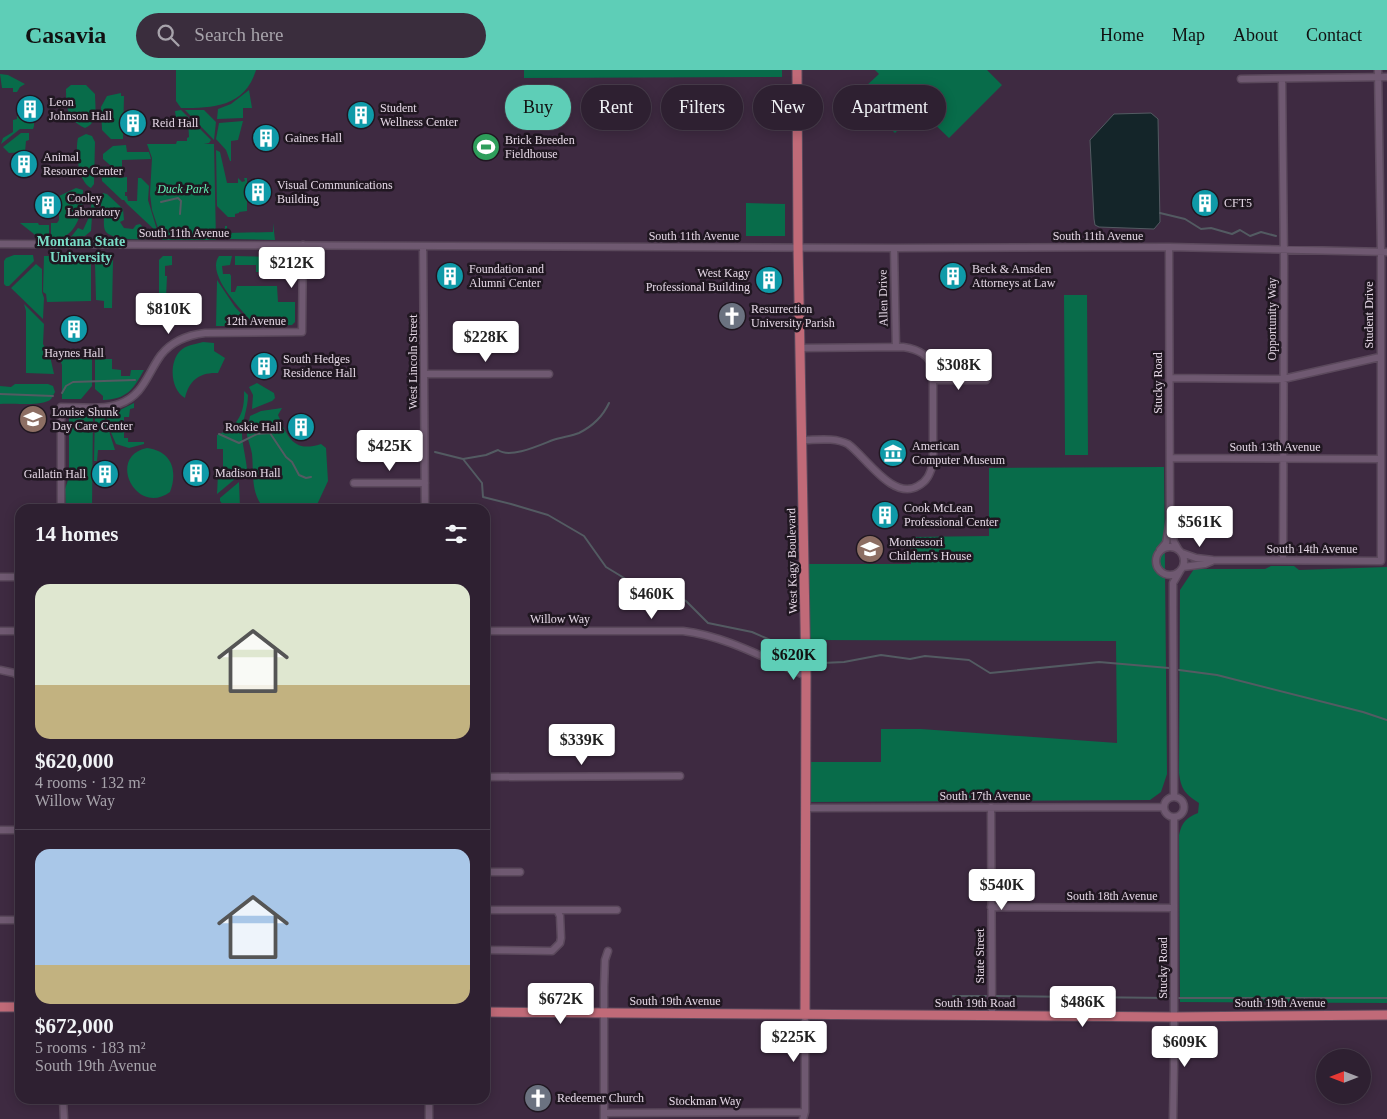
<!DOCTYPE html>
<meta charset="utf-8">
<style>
:root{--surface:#2e2031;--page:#3a2d3d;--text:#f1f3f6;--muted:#a7a3ab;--line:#493e4d;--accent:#5eceb7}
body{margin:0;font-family:"Times New Roman",serif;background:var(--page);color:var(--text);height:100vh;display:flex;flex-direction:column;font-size:19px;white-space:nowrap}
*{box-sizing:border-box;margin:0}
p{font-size:16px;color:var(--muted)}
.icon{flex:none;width:28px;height:28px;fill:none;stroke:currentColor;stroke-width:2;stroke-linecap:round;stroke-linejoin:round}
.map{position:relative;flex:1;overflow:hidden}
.sheet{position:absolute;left:15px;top:434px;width:475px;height:600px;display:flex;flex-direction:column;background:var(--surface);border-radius:15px;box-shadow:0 2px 12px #0003,0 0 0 1px var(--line)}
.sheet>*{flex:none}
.banner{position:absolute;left:505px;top:15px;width:475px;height:45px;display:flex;gap:10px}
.needle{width:32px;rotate:270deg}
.fabs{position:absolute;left:1316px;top:979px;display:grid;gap:10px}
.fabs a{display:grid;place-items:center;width:55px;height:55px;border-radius:50%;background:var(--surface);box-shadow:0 2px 12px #0003,0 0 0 1px var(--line);font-size:25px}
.price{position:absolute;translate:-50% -42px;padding:0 11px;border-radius:5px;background:#fff;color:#222;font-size:16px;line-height:32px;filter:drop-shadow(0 1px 2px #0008)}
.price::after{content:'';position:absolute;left:50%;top:30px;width:15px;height:11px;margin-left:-8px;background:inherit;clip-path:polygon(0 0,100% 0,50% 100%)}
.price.selected{background:var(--accent);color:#111}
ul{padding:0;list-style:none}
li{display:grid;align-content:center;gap:10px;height:265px;padding:0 20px}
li+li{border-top:1px solid var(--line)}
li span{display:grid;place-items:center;height:155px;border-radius:15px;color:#555}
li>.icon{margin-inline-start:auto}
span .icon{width:90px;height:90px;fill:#fffc;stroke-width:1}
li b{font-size:21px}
h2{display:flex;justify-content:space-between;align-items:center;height:60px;padding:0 20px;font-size:21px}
.pill{padding:0 18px;border-radius:22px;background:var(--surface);box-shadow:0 2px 12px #0003,0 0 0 1px var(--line);font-size:18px;line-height:45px}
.pill.selected{background:var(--accent);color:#111}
header{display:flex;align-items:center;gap:30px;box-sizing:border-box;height:70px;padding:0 25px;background:var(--accent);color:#111}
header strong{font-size:24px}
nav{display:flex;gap:28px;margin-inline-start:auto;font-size:18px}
.search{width:350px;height:45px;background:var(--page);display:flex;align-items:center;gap:12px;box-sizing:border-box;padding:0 18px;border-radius:28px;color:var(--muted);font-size:19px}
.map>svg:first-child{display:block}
.green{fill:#086c4a}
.water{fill:#142529;stroke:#535b62}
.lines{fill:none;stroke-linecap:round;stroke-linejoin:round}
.stream{stroke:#535b62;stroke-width:2}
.minor-casing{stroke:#5b495c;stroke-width:9}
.major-casing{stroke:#5b495c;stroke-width:11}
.minor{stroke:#6f5971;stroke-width:6}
.major{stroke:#c06a78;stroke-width:9}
.labels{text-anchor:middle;stroke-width:5;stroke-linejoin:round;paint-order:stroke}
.poi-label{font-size:12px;fill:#e5d8e6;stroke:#201721;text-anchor:start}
.park-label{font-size:12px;font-style:italic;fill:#61f0b3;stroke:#201721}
.street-label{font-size:12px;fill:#e5d8e6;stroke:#201721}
.neighbourhood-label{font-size:14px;font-weight:bold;fill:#7adec8;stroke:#201721}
</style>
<header>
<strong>Casavia</strong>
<div class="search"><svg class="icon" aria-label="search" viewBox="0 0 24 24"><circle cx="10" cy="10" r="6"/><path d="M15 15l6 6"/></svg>Search here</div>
<nav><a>Home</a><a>Map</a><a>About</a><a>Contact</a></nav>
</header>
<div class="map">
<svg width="1387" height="1049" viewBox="0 0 1387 1049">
<rect width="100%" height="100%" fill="#3e2a41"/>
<path class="green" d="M176,0H256C245,37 213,38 181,38L176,31Z
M524,0H782V7L524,8Z
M875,0H987L1002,15L949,68L925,45L907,57L904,54L895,63L863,31L872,22L866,16L879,4Z
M0,4L8,5L25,14L20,17L17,22H13V18H2Z
M71,15H86L95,24C95,36 99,53 85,58C67,50 66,37 66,19Z
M249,20L252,38H243V48L217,49L218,39L231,34Z
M121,23V26H124L123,69H111L102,60L101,37L107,26Z
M181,40L211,70L209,73L204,74H214L216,170H162L152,140L150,124L152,88L147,74H176L177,71H187V68L189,67L188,49L176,48L175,41Z
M185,40H204L216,52L214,70Z
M34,45V56L33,59H20L1,74L3,68L13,62V50L17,49V46Z
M243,51L238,70L231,71V91H230L226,80L216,69L219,53Z
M21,63H29V70L26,71L25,82L9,83L3,77Z
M86,64L92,66L95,72L94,114L91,118C78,112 75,80 78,68Z
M126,75L127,82H149L151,89L122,90V101H117L103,89V84L113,76Z
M216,80L220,82L227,113H238V108L242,112L245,111L244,108H247V141L239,142V143L235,144V147H228L217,136Z
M105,96L119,108L127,107V122H125V126H127L128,131H137L138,108H141L149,116L148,130L158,163L127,134L124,130H122L102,111L101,98Z
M76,118L83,120C84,135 79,161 63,167C60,169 55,168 51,168V153H57L59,150V126Z
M91,123L95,128V146H92L91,161L85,166L71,167L78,158L83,160L90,145L92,130H87V125Z
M103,123L107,124L123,139L124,150L120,152L124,158L133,159L136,155L140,154L154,168C144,170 114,171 106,162C103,158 104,152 104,146H101V127Z
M746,133L785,134V166H746Z
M20,153H38L39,155H49V168H39Z
M273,153L275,170L227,169L225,167V156H227V163L273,162Z
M14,185H33L34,191L9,216H6L4,214V191L6,188Z
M44,186H83L91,191V231L47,232L46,224L43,222Z
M163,186H172V195L165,196V206H167L165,250L159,240V190Z
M219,186H232L230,195L222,196L223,204H230L231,206V222H235L237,216H277L278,232H295V252L292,255L256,256C244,243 205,205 219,186Z
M235,186L269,187L271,202H256V195H235Z
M112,189L113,191L112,238H104V231L96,230L95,193Z
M36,194L42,199V222L44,228L43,249L11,218Z
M217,210L235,237L253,256H216Z
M1064,225H1087L1088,385H1065Z
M24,234L44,254L43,274L50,286L54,304L26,303V241Z
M203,272L214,273V281L225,288L218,303C200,302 189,310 185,328C170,320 169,292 180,281C186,275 196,274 203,272Z
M60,289H92V316L81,329H62V295Z
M95,289H112V299L121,300V306H130L131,300H144C133,320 127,329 103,330V326L95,319Z
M257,313L274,323L275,328L272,331L252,339L253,325L249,317Z
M15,314H48L53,316L55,322C53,325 52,330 48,331C38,336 12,333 0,334V316L11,317Z
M244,321L248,325C248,339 242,350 242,364C242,373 246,388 247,399L217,424L218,404L223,403V379H217V365C238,357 245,343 244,321Z
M134,333V338L130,339L129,347H124V353H110L107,352L105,342L120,340Z
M282,338L278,345C288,367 293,383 321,374L326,378L328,411L315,439H265C250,424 254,403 252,384C251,377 248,371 247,365C247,359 249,352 250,346L261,341Z
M93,341L92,439H66L65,419L69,407V342Z
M95,342H103L115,380H98L97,391H94Z
M111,355L124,356V368H128V372H144V374L129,378L116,374L109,358Z
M147,378C172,381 178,401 170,422C136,447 106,386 147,378Z
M1164,397L1167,704L1161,722L1150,730L810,732L809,692H881V659H921L1117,673L1116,571L808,570L807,494H911V467L989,466V398Z
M239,412L240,439H226L220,431V428Z
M1271,496H1294L1299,500L1387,497V933L1180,932L1179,765C1182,752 1186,748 1198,743L1199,733C1185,724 1181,719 1179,703L1180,520L1194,499H1265Z"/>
<path class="water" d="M1151,43L1158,49L1160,152L1154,159L1099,157L1095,155L1094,149L1090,70L1114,44Z"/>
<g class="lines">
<path class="stream" d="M161,132L178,128L181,131L180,144
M1160,143L1185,149L1201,159L1211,158L1232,164L1240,160L1250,166L1261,162L1276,166
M62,323L66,316L73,312L135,310
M0,324L53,326
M219,364L239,373L257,364L270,363L286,387L292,392L299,405L306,408L311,407
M435,382L463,389L482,413L483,427L511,434L548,445L584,466L606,497L639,517L662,521L686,531L708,553L752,562L800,583
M463,389L486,385L498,380C510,389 540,375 553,370C562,367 572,366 579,363C593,356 603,346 609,333
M811,588L822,593L844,592L881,585L910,589L925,586L969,590L990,603L1099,592L1169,598
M1179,600L1217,605L1363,642L1387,650
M953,926H986
M996,926L1169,928
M1179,928H1387"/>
<g class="minor-casing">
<path id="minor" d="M1241,9L1387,7
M1282,9L1284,193L1283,490
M0,174L894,178L1169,177L1387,182
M423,176L425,439
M894,178L896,277
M801,278L903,277C917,279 930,284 933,300V394C930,403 928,411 918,416C893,431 866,387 848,374C834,367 817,370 802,370
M424,304H549
M1170,308L1283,309L1380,287
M933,310H986
M1170,388L1380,389
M354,413H425
M61,439V337C78,337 104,340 119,334C144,325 147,304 161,285C172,271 188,265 205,263L302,262L303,175
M1171,455L1174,472L1178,479
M1156 491a14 14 0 1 1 28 0a14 14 0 1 1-28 0Z
M1160,480L1166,473L1170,449L1169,177
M1182,483L1196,488L1213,490L1381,491V182L1378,0
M1183,497L1205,494L1212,491
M0,507H20
M0,561H20
M485,561H683C726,566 766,589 806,606
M0,600L14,603L20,607
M485,707L680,706
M1164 737a10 10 0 1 1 20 0a10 10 0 1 1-20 0Z
M1174,727L1173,535V513L1180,501
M991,737L992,945
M807,738L1164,737
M0,760H20
M485,802H520
M991,837L1174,838
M485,840H557L560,846L561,868L560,873L552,881L485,880
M557,840H617
M0,850H20
M63,1029L64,1049
M604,1043L805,1042
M429,1049V1029
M604,1049V917L605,890L608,881
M803,1049L805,1042V945
M1173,1049L1174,995V748"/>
</g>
<g class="major-casing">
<path id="major" d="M797,0L798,176L806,606L805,945
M0,937H20
M485,942L1174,947L1387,945"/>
</g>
<use href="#minor" class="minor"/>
<use href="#major" class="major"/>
</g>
<defs>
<g id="building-disc" transform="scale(1.4375)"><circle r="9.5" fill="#0f9aa8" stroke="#201721"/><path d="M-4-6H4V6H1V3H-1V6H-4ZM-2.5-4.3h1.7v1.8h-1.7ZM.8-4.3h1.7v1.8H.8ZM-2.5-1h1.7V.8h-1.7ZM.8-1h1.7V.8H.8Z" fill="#fff"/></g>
<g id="stadium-disc" transform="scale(1.4375)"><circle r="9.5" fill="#2e9e5b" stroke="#201721"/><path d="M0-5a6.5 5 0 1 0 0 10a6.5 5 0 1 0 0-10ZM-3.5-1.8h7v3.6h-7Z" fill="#fff"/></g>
<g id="church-disc" transform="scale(1.4375)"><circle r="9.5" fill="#6b7280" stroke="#201721"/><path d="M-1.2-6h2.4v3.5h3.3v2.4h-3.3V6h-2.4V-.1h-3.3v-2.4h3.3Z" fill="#fff"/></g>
<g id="school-disc" transform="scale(1.4375)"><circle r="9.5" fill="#8d6e63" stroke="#201721"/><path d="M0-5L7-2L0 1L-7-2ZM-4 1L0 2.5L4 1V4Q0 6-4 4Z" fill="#fff"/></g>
<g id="museum-disc" transform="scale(1.4375)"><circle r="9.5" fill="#0f9aa8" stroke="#201721"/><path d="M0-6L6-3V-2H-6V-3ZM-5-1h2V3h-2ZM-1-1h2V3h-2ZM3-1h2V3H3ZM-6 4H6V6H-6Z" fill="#fff"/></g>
</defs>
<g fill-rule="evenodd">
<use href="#building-disc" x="30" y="39"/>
<use href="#building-disc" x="361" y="45"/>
<use href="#building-disc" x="133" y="53"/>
<use href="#building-disc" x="266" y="68"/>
<use href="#stadium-disc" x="486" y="77"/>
<use href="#building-disc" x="24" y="94"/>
<use href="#building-disc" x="258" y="122"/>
<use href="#building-disc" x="1205" y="133"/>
<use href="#building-disc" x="48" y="135"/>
<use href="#building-disc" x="450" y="206"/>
<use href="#building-disc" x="953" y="206"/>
<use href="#building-disc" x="769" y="210"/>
<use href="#church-disc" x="732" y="246"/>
<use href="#building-disc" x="74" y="259"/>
<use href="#building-disc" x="264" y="296"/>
<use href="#school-disc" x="33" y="349"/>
<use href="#building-disc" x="301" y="357"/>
<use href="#museum-disc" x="893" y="383"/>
<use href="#building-disc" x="196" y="403"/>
<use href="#building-disc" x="105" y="404"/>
<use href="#building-disc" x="885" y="445"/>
<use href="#school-disc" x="870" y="479"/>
<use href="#church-disc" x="538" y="1028"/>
</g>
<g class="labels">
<g class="poi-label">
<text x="49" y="36">Leon<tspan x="49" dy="14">Johnson Hall</tspan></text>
<text x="380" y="42">Student<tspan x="380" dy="14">Wellness Center</tspan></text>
<text x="152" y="57">Reid Hall</text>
<text x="285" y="72">Gaines Hall</text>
<text x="505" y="74">Brick Breeden<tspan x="505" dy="14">Fieldhouse</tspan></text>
<text x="43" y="91">Animal<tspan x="43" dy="14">Resource Center</tspan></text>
<text x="277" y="119">Visual Communications<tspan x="277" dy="14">Building</tspan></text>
<text x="67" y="132">Cooley<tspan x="67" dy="14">Laboratory</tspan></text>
<text x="1224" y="137">CFT5</text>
<text x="469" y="203">Foundation and<tspan x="469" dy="14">Alumni Center</tspan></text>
<text x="972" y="203">Beck &amp; Amsden<tspan x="972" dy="14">Attorneys at Law</tspan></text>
<text x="750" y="207" text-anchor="end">West Kagy<tspan x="750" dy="14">Professional Building</tspan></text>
<text x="751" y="243">Resurrection<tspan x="751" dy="14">University Parish</tspan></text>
<text x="74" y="287" text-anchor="middle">Haynes Hall</text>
<text x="283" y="293">South Hedges<tspan x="283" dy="14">Residence Hall</tspan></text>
<text x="52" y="346">Louise Shunk<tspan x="52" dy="14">Day Care Center</tspan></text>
<text x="282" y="361" text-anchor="end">Roskie Hall</text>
<text x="912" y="380">American<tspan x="912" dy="14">Computer Museum</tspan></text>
<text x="215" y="407">Madison Hall</text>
<text x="86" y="408" text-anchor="end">Gallatin Hall</text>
<text x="904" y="442">Cook McLean<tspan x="904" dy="14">Professional Center</tspan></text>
<text x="889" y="476">Montessori<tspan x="889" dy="14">Childern's House</tspan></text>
<text x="557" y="1032">Redeemer Church</text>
</g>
<g class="park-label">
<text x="183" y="123">Duck Park</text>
</g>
<g class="street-label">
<text x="184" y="167">South 11th Avenue</text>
<text x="694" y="170">South 11th Avenue</text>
<text x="1098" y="170">South 11th Avenue</text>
<text transform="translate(883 228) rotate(-91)" y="4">Allen Drive</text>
<text transform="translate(1369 245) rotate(-90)" y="4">Student Drive</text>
<text transform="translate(1272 249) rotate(-90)" y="4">Opportunity Way</text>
<text x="256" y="255">12th Avenue</text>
<text transform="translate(413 292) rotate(-90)" y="4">West Lincoln Street</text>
<text transform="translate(1158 313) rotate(-90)" y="4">Stucky Road</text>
<text x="1275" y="381">South 13th Avenue</text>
<text x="1312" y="483">South 14th Avenue</text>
<text transform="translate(792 491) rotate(-91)" y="4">West Kagy Boulevard</text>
<text x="560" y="553">Willow Way</text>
<text x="985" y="730">South 17th Avenue</text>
<text x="1112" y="830">South 18th Avenue</text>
<text transform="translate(980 886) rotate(-90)" y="4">State Street</text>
<text transform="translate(1163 898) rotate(-90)" y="4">Stucky Road</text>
<text x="675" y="935">South 19th Avenue</text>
<text x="975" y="937">South 19th Road</text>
<text x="1280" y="937">South 19th Avenue</text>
<text x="705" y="1035">Stockman Way</text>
</g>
<g class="neighbourhood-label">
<text x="81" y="176">Montana State<tspan x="81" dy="16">University</tspan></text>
</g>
</g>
</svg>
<div class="fabs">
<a><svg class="needle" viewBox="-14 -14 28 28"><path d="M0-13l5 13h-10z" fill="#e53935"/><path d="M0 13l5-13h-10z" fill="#a7a3ab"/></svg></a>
</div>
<b class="price" style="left:292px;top:219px">$212K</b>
<b class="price" style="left:169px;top:265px">$810K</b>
<b class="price" style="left:486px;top:293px">$228K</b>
<b class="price" style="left:959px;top:321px">$308K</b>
<b class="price" style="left:390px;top:402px">$425K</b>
<b class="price" style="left:1200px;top:478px">$561K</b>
<b class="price" style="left:652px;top:550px">$460K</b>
<b class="price selected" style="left:794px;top:611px">$620K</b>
<b class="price" style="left:582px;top:696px">$339K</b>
<b class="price" style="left:1002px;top:841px">$540K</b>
<b class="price" style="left:561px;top:955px">$672K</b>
<b class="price" style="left:1083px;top:958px">$486K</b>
<b class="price" style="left:794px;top:993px">$225K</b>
<b class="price" style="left:1185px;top:998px">$609K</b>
<div class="banner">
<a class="pill selected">Buy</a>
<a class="pill">Rent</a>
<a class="pill">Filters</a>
<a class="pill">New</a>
<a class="pill">Apartment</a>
</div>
<section class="sheet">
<h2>14 homes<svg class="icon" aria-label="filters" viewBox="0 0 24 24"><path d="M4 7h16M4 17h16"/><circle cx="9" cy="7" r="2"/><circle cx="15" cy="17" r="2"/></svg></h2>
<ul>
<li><span style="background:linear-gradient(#dfe7d0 65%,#c2b280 0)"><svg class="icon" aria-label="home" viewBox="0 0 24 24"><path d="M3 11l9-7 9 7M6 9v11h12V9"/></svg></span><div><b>$620,000</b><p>4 rooms · 132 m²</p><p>Willow Way</p></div></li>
<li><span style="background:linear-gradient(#a9c7e8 75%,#c2b280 0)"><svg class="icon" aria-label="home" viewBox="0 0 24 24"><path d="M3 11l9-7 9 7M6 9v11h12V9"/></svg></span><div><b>$672,000</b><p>5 rooms · 183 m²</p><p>South 19th Avenue</p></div></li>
</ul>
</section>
</div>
